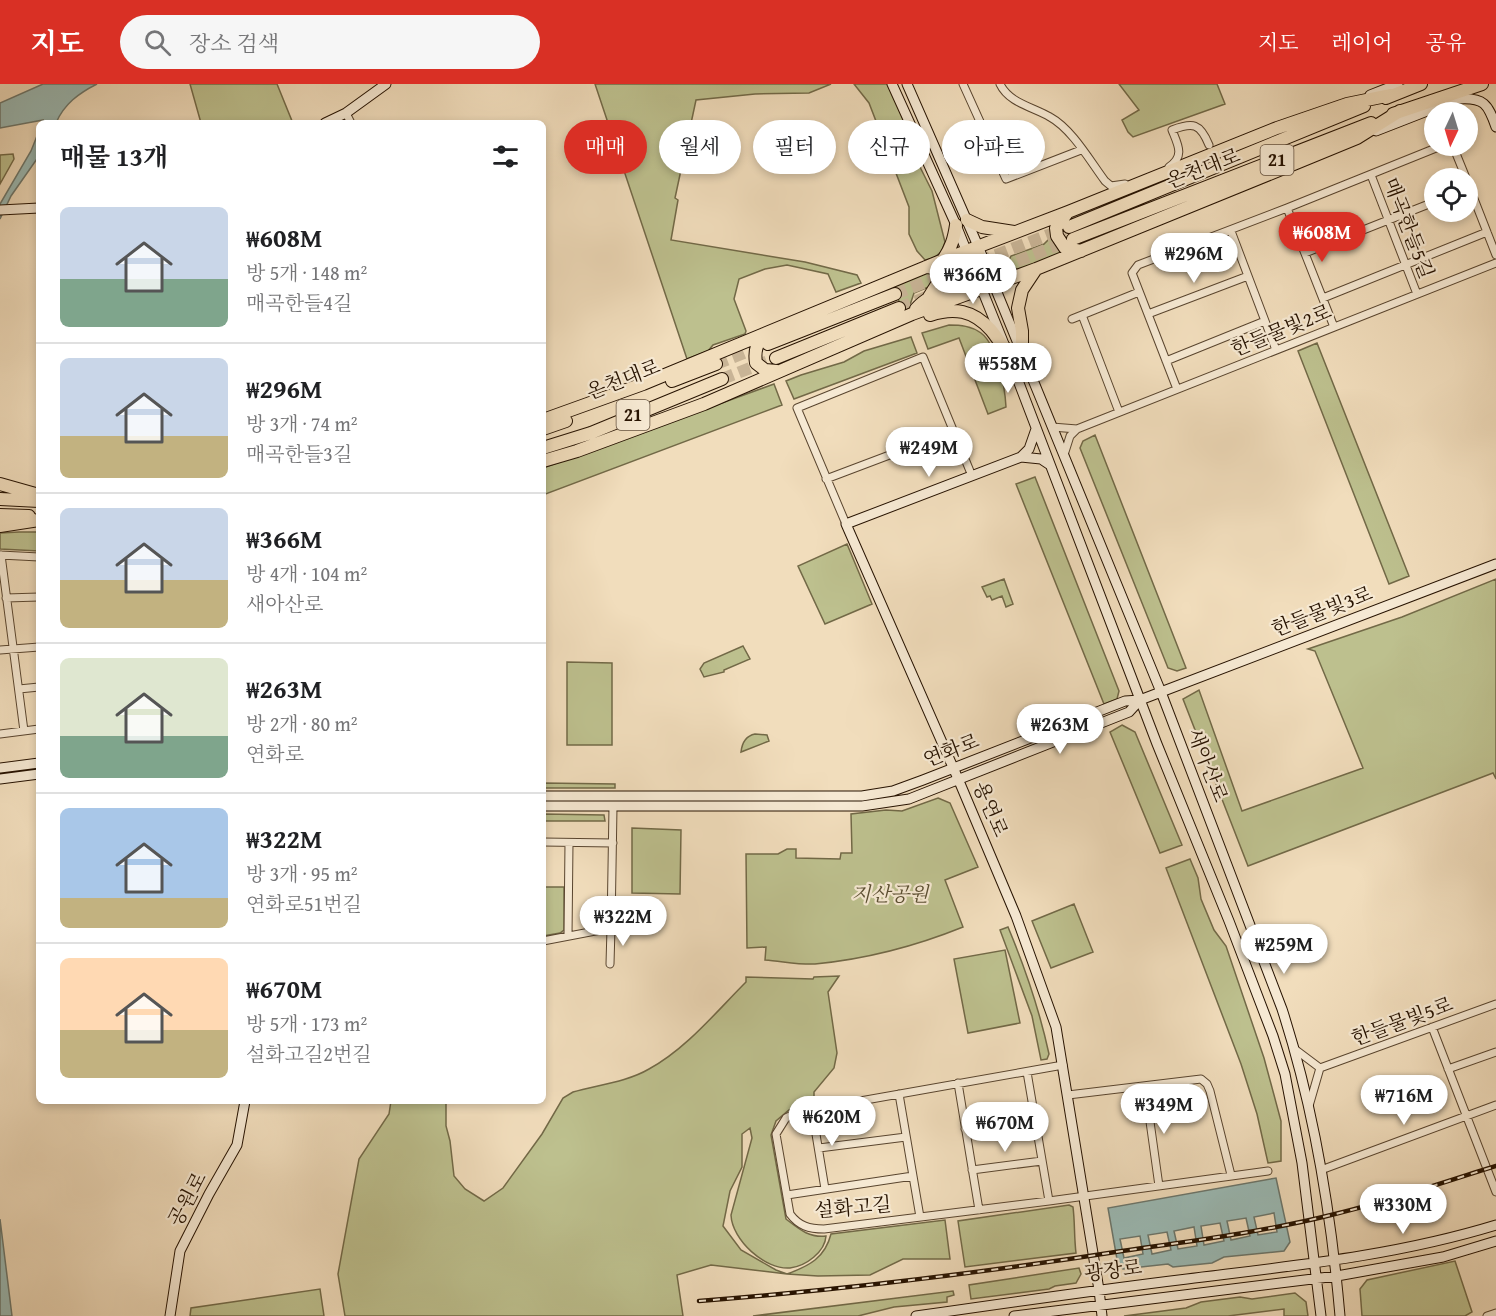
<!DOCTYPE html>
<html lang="ko">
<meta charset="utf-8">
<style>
:root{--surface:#fff;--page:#f6f6f6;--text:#202124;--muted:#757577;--line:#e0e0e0;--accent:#d93025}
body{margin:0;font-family:"Gentium Book Plus","Noto Serif KR",serif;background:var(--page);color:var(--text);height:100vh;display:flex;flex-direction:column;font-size:22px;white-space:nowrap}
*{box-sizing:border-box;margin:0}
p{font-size:20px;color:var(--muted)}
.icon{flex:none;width:33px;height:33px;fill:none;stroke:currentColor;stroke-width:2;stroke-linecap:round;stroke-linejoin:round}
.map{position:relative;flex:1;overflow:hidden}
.sheet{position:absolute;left:36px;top:36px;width:510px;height:984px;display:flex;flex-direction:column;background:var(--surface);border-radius:9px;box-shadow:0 3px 9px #0003}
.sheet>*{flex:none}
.top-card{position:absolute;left:564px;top:36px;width:570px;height:54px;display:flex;gap:12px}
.needle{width:39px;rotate:184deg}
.controls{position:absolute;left:1424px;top:18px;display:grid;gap:12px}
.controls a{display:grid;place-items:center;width:54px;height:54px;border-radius:50%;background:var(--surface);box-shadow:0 3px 9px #0003;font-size:30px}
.price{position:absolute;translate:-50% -51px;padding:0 14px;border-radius:21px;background:#fff;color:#222;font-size:20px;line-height:39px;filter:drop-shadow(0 2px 3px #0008)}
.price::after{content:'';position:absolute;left:50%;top:36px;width:18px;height:14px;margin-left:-9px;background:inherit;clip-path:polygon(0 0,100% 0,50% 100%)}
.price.on{background:var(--accent);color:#fff}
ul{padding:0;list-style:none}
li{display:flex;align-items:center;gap:18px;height:150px;padding:0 24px}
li+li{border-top:2px solid var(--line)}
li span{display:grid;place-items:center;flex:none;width:168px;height:120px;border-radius:9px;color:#555}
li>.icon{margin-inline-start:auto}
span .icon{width:72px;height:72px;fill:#fffc;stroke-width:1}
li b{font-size:26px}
h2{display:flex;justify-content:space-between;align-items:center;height:72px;padding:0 24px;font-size:26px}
.pill{padding:0 21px;border-radius:27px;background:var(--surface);box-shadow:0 3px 9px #0003;font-size:21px;line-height:54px}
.pill.on{background:var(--accent);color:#fff}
header{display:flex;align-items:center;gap:36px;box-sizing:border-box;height:84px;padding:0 30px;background:var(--accent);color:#fff}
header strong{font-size:28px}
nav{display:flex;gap:33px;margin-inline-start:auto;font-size:21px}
.search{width:420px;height:54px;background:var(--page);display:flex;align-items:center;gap:15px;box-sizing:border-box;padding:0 21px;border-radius:33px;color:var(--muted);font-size:22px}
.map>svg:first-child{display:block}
.green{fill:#bdc08e;stroke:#726947;stroke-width:1.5}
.water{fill:#9bbbb6;stroke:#6c776d;stroke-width:1.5;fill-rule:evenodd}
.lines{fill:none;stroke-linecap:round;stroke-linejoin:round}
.highway-tunnel{stroke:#c8b496;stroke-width:12;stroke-dasharray:12 6;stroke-linecap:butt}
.street-casing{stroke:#59452f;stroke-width:9}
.secondary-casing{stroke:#261200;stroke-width:11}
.highway-casing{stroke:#261200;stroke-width:14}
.street{stroke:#f6e9d3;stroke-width:7}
.secondary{stroke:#f6e9d3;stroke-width:9}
.highway{stroke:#f1ddbc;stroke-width:12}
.rail-casing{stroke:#261200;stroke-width:4.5}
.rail{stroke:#f6e9d3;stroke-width:2;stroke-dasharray:7;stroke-linecap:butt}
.labels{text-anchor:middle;stroke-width:4.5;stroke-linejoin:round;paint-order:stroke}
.shield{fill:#f6e9d3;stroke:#64523f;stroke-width:1.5}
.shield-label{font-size:18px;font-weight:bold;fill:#261200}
.street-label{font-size:20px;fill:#261200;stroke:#f6e9d3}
.park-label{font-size:20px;font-style:italic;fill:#5b4f32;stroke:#f6e9d3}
</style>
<header>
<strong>지도</strong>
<div class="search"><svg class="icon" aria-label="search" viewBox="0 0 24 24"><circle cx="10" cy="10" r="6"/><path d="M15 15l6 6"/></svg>장소 검색</div>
<nav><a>지도</a><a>레이어</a><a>공유</a></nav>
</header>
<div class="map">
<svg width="1496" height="1232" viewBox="0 0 1496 1232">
<rect width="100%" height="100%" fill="#f1ddbc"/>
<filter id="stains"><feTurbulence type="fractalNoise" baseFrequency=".00333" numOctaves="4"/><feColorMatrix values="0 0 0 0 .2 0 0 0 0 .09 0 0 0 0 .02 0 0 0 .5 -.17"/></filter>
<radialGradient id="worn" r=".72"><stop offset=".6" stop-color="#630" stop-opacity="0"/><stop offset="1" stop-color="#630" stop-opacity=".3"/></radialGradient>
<path class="green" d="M190,0H277L292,37L288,39H201Z
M595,0H831L809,9L755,10L696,16L675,114L678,116L671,156L805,178L857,191L861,199L836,208L828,190L787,181L765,185L739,195L734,215L746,247L745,250L713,261L708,267L687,275Z
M854,0H888L911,53L921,85L932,107L945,158L942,167L934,174L925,176L917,167L909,150V123L869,19Z
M1119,0H1217L1225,20L1133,53L1128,48L1122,36L1139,26Z
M13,70L14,75L0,100V71Z
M1053,151L1066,167L1019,186L1013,183L1009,176L1011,172L1044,160Z
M930,187L936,190L931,202L914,209L908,227L904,230L893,202Z
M949,241C961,241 971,242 981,249C997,261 1005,303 1006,323L988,330L959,254L928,265L922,249Z
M911,253L917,269L794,315L786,297L801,291L844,278L864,267Z
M1317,259L1409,492L1389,500L1298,267Z
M774,300L782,321L543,411V384Z
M1095,351L1186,584L1177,587L1168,584L1080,364L1083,357Z
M1035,393L1119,607L1117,615L1104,620L1016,400Z
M19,448H39V467L0,465V449Z
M847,460L872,520L825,540L798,482Z
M1004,495L1013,520L1006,523L1002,512L992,516L990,512L987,513L982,503Z
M1496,495V695L1493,689L1248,782L1183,615L1199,606L1242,727L1363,684L1315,567L1308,565L1402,533Z
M743,562L750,575L724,586V588L704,593L700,585L704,579Z
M567,578L612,579V661H567Z
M1122,641L1135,648L1182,761L1160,769L1110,648Z
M755,650L767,651L769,657L741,668C742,659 745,652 755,650Z
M543,699L615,700V704H543Z
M938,714L950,719L978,783L945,796L963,843C916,862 867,875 815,880C799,881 781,877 765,876L766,863L747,864L746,770H778L787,765H796V774L840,775L841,769H852L851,730L886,726L902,727Z
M543,730L604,731L605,737H543Z
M632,744L681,746L680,810L632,809Z
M1190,775L1198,794L1201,815L1214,846L1226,862L1264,974L1281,1037V1077L1268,1079L1257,1030L1241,980L1166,784Z
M543,803H564V846L560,849L543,852Z
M1074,820L1093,868L1051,884L1032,837Z
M1008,843C1026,886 1039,924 1049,970L1047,975L1041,976L1032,932L1000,846Z
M1005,866L1020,939L968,949L954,875Z
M839,892L828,908L837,969L834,984L814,1008V1020L789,1026L776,1037L771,1051L786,1135C799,1145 809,1154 826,1152C825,1168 806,1182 790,1184C765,1186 732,1156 731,1131L752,1054L750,1044L742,1050V1083L730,1107L723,1142L741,1166L776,1186L787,1190C809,1182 825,1174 831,1150L945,1136L950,1175H903L870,1191L818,1192L787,1190L711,1181L677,1191L683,1232H345L338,1190L359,1075L389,1030L391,1017H446V1042L450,1057L454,1092L465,1105L484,1117L503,1104L542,1050L563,1014L573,1008C597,1001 627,998 649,985C686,965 716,928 746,898V893L813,895L814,893Z
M1069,1121L1073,1123C1075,1139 1074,1153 1076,1169L965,1183L958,1137Z
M1455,1177L1472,1228L1465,1232H1362L1360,1205L1367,1196Z
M1079,1184L1081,1190L1076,1199L1055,1202L1049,1205L971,1215L969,1201Z
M320,1205L324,1232H190L191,1224Z
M953,1207L954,1211L947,1213V1218L894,1223L858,1232H753Z
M1295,1209L1306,1218L1308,1232H1284V1225L1228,1232H1124L1186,1224L1201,1218L1240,1213L1252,1215Z"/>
<path class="water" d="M43,0H97C79,9 64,20 56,39H42L43,36L0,44V19Z
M39,47V72L11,112L0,135V120L31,67Z
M1276,1094L1290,1158L1284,1167L1224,1173L1212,1179L1173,1183L1168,1180L1123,1185L1118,1181L1108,1124ZM1274,1129L1277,1148L1258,1151L1254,1133ZM1246,1134L1250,1152L1231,1156L1227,1137ZM1220,1139L1224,1157L1204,1161L1201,1142ZM1194,1143L1197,1162L1178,1165L1174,1147ZM1167,1148L1171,1166L1152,1170L1148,1151ZM1140,1152L1143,1170L1124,1174L1120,1155Z
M0,1135L12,1232H0Z"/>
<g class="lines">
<path class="highway-tunnel" d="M967,197L1071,156
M895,210L1069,143
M899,224L929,212
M716,280L764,261
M722,295L776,274"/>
<g class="street-casing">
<path id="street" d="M963,0L1006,95L1081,66
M1000,0C1009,19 1033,23 1050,33C1072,45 1090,77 1105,97L1111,102L1125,100
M346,29L351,39
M1453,62L1466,94
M1169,83C1185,72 1178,61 1172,46C1193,38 1200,39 1209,61
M1371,91L1417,210
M1467,97L1496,171
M1287,124L1334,243
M1231,147L1276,266
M1305,169L1434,118
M1323,214L1487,148
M1148,230L1248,192
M1072,235L1082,231
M1166,277L1265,237
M1177,305L1132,189L1138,181L1287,124L1441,62
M1119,328L1082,231L1139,208
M1052,343L1077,345L1496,179
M1064,371L1070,352L1077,345
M826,395L953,347
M846,440L797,324L923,273L972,392
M0,471L39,473
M1,471L24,647
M6,514L39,513
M0,566L39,563
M19,605L39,603
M0,650L39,645
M543,758L613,759
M568,852L569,759
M543,857L611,844L613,723
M610,880L611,844
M1432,943L1496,1108
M1296,966L1320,984
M1063,981L798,1028L786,1034L776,1050L790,1130C799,1142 809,1145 824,1145L1049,1117L1268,1087
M1320,984L1496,920
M1448,985L1496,968
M1027,988L1049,1117
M958,999L979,1126
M1145,1002L1159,1102
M899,1010L920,1133
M1068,1011L1201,995L1207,1000L1210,1007L1231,1091
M1309,1022L1320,984
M812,1026L825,1105
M965,1045L1034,1036
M819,1064L906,1053
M972,1086L1042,1077
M1321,1086L1496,1021
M787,1111L913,1092
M1487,1232L1496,1229"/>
</g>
<g class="secondary-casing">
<path id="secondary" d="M892,0L956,141L1006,265L1157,660L1229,837L1273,952L1285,990L1302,1079L1321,1232
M907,0L978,162L1161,608L1282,925C1314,1024 1331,1128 1340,1232
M1370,11L1398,0
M325,39L346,29L386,0
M1376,47L1458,15C1484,13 1488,20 1496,43
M0,126L39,124
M1021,373L1029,365L1036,345
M1050,381L1041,375L1021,373L846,440L959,697L1016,832L1056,943L1099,1206L1102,1232
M0,684L39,679
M0,695L39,690
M543,712H862L893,707L923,696L1125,617L1140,616L1496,480
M543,722H862L909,715L1129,628L1140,616
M170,1232L180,1167L209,1110L237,1061L245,1017
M916,1232C1006,1219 1096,1206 1187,1195C1291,1182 1395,1172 1496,1141
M1014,1232L1337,1192L1443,1173L1496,1157"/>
</g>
<g class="highway-casing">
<path id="highway" d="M1386,14L1421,0
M1393,30L1482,0
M1067,129L1056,144L1057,152L1065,164L1081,167
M967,136L982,143L1014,148
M1069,143L1364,22
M1073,155L1371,39
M943,176C951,164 954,155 956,141
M926,183L936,184L941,194L929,213
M916,225C939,198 983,210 978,162
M930,231C954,223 973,226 991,246C996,252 1000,259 1006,265
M764,250C757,260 754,266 756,279L765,286L777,287
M768,260L895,210
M1022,268V247L1018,224L1022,206L1036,185
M776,274L899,224
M672,297L716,280
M543,336L643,300L943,176L1068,128L1277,44L1347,20L1391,11
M543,345L566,337
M543,364L591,349L722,295
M543,377L577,367L704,320L912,230L1036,185L1284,84L1357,54L1400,27
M0,400L39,411
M0,415L39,417
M0,431L29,432
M0,442L39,436"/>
</g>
<use href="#street" class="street"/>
<use href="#secondary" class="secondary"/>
<use href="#highway" class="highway"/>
<g class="rail-casing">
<path id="rail" d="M699,1217C840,1206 981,1189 1122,1167C1191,1157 1263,1148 1331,1131C1387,1118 1441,1099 1496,1082"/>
</g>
<use href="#rail" class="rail"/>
</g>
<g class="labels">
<g class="shield">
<rect x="1260.5" y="61" width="33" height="30" rx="4.5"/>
<rect x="616.5" y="316" width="33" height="30" rx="4.5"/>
</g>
<g class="shield-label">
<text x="1277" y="82">21</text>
<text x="633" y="337">21</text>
</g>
<g class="street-label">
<text transform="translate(1203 84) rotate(-21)" y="7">온천대로</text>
<text transform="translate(1409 144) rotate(69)" y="7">매곡한들5길</text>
<text transform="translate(1281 246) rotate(-22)" y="7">한들물빛2로</text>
<text transform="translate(623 295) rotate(-21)" y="7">온천대로</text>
<text transform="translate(1322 527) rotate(-21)" y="7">한들물빛3로</text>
<text transform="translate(951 666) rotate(-21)" y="7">연화로</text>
<text transform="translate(1208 681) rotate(69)" y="7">새아산로</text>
<text transform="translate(991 725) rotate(67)" y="7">용연로</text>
<text transform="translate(1402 937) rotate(-20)" y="7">한들물빛5로</text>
<text transform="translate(187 1115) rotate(-62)" y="7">공원로</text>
<text transform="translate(853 1123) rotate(-5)" y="7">설화고길</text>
<text transform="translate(1113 1186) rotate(-7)" y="7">광장로</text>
</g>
<g class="park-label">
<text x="890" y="817">지산공원</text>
</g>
</g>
<rect width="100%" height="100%" filter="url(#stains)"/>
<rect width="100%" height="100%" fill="url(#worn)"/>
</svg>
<div class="controls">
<a><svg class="needle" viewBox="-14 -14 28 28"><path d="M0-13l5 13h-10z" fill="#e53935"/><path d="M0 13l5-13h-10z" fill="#757577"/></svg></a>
<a><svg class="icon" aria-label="locate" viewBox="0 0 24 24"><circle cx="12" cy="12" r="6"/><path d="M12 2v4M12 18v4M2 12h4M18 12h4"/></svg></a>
</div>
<b class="price on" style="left:1322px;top:179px">₩608M</b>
<b class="price" style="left:1194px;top:200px">₩296M</b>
<b class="price" style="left:973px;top:221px">₩366M</b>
<b class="price" style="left:1008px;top:310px">₩558M</b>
<b class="price" style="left:929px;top:394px">₩249M</b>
<b class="price" style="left:1060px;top:671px">₩263M</b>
<b class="price" style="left:623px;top:863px">₩322M</b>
<b class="price" style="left:1284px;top:891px">₩259M</b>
<b class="price" style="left:1404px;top:1042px">₩716M</b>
<b class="price" style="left:1164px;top:1051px">₩349M</b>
<b class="price" style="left:832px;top:1063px">₩620M</b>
<b class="price" style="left:1005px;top:1069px">₩670M</b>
<b class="price" style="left:1403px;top:1151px">₩330M</b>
<div class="top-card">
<a class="pill on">매매</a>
<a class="pill">월세</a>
<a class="pill">필터</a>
<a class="pill">신규</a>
<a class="pill">아파트</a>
</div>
<section class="sheet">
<h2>매물 13개<svg class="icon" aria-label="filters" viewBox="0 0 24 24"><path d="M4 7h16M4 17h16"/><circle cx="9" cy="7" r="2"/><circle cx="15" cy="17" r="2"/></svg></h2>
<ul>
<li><span style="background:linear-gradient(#c9d6e8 60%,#7fa58c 0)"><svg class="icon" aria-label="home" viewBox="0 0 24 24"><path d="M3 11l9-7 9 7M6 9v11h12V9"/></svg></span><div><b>₩608M</b><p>방 5개 · 148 m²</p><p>매곡한들4길</p></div></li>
<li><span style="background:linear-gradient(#c9d6e8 65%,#c2b280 0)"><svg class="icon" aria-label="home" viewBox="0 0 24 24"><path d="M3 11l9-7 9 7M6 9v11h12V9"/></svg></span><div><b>₩296M</b><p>방 3개 · 74 m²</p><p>매곡한들3길</p></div></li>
<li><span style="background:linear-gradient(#c9d6e8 60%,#c2b280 0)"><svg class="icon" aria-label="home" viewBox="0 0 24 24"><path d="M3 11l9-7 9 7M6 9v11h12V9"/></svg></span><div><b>₩366M</b><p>방 4개 · 104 m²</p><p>새아산로</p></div></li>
<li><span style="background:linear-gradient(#dfe7d0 65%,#7fa58c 0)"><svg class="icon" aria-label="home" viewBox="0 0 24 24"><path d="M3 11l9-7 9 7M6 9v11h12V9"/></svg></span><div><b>₩263M</b><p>방 2개 · 80 m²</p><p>연화로</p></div></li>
<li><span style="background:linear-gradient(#a9c7e8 75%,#c2b280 0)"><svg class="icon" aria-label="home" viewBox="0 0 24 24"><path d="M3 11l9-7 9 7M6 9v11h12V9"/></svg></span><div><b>₩322M</b><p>방 3개 · 95 m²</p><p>연화로51번길</p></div></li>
<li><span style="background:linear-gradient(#ffd9b3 60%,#c2b280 0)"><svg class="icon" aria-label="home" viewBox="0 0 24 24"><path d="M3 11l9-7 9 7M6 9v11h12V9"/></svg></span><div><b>₩670M</b><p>방 5개 · 173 m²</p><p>설화고길2번길</p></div></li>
</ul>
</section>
</div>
